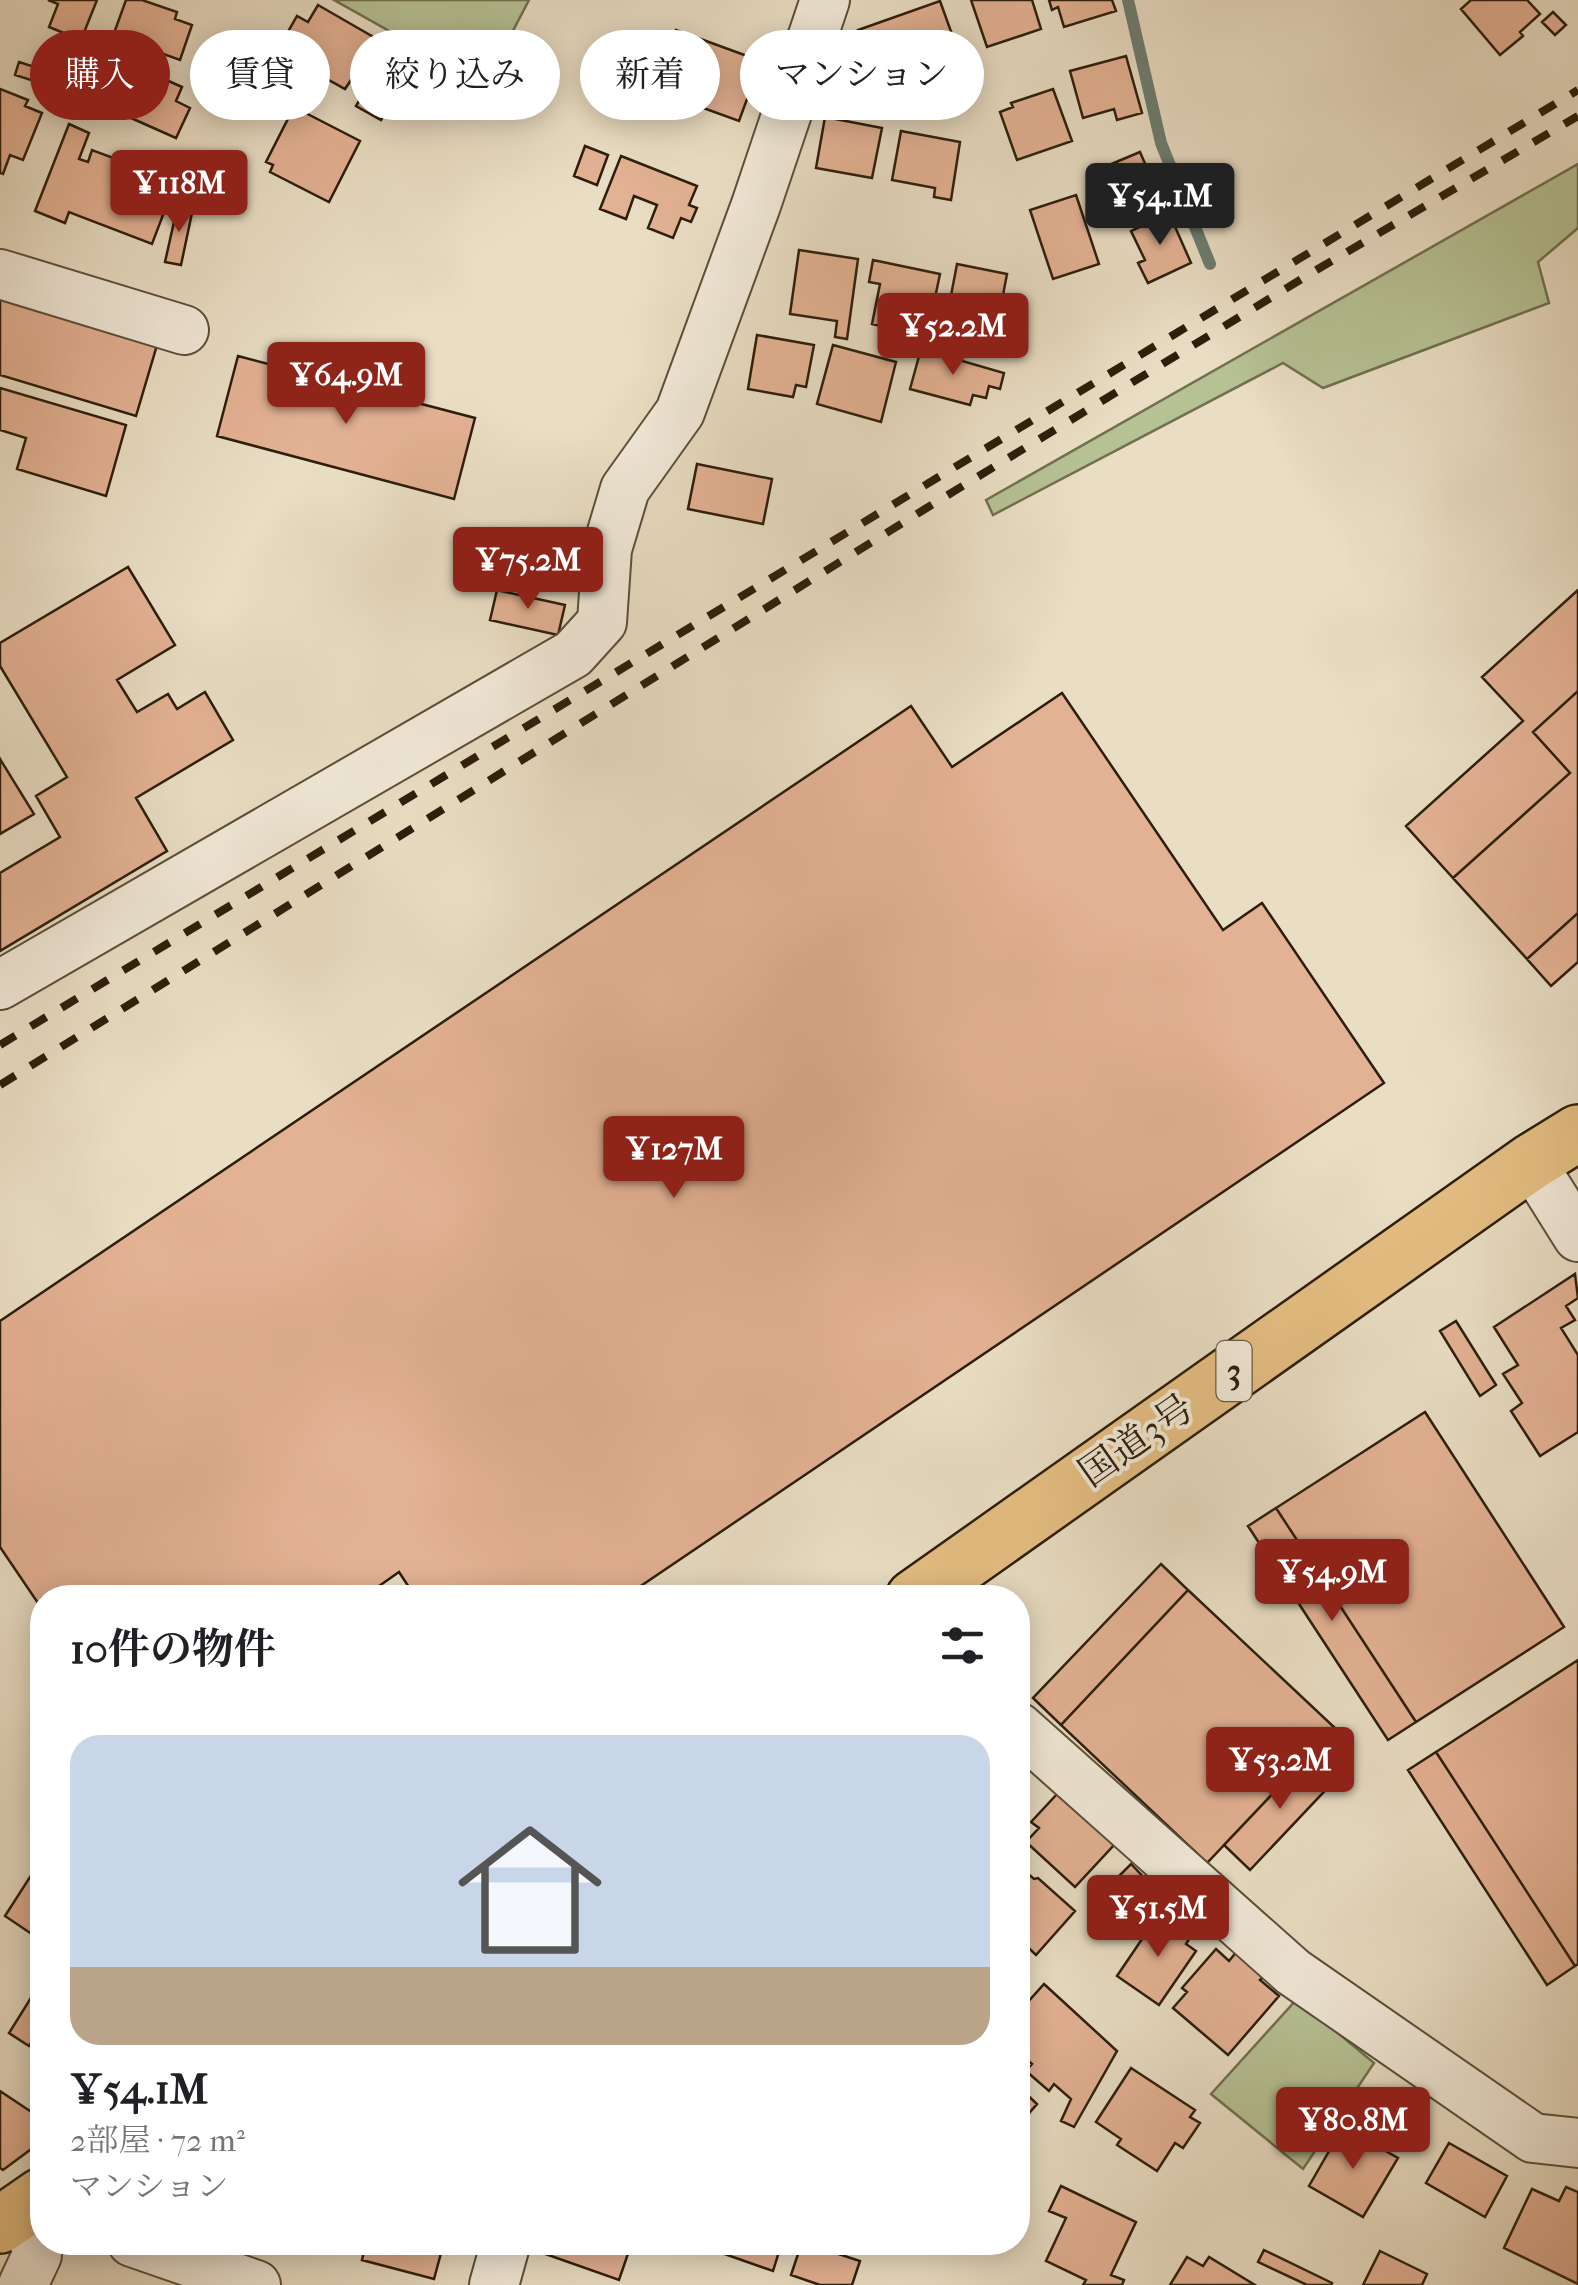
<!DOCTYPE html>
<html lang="ja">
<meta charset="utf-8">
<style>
:root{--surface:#fff;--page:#f2f2f2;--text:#202124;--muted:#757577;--line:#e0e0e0;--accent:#8f2418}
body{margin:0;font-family:"IM FELL French Canon","Noto Serif JP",serif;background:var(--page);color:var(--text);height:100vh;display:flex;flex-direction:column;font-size:38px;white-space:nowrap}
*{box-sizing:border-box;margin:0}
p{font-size:32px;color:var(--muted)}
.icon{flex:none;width:55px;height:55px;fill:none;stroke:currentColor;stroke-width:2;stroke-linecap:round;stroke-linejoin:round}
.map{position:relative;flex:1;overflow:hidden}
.details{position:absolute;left:30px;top:1585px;width:1000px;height:670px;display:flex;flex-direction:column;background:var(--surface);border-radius:40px;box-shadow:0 5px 25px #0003}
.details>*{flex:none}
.guide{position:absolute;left:30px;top:30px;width:1000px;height:90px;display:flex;gap:20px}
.price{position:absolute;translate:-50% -85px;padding:0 22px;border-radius:10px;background:var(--accent);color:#fff;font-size:32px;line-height:65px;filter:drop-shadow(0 2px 5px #0008)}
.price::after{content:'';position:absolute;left:50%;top:60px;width:30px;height:22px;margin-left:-15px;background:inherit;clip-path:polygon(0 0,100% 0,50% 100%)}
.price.active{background:#222;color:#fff}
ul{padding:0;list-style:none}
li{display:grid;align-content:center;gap:20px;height:530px;padding:0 40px}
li+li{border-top:2px solid var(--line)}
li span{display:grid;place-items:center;height:310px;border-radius:30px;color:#555}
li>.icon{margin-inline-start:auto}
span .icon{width:180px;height:180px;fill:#fffc;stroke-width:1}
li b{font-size:42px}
h2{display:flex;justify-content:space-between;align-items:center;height:120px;padding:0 40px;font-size:42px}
.chip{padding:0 35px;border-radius:45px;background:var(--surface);box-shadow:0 5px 25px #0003;font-size:35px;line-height:90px}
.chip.active{background:var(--accent);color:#fff}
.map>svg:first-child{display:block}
.green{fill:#b6c194;stroke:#717050;stroke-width:2.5}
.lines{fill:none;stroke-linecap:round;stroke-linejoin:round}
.stream{stroke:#6c7d70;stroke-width:12}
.building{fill:#e3b193;stroke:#2c1e0b;stroke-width:2.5}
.street-casing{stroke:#5b4e39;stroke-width:52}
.highway-casing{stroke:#2c1e0b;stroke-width:60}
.street{stroke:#f1e9d8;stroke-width:48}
.highway{stroke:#e4be82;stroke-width:55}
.rail{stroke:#2c1e0b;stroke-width:8;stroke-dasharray:18 18;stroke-linecap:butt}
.labels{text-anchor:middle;stroke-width:8;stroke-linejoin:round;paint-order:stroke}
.shield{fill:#f1e9d8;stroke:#675b48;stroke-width:2.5}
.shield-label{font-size:35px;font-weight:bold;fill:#2c1e0b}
.street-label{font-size:38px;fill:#2c1e0b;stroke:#f1e9d8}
</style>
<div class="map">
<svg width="1578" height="2285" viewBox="0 0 1578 2285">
<rect width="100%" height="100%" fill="#e9ddc3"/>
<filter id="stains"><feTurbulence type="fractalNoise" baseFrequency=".002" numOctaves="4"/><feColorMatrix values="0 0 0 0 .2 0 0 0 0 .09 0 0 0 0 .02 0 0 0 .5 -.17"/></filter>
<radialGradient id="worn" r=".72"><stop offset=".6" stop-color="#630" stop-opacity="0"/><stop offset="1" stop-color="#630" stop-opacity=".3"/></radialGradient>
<path class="green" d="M334,0H529L490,75L441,60Z
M1578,164V228L1538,262L1549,303L1323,388L1283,363L993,515L986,500Z
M1297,1999L1374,2063L1303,2169L1211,2094Z"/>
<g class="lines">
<path class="stream" d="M1128,0L1161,143L1210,264"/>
</g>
<path class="building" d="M48,0H97L81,40L49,27L58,4Z
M126,0H142L177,12L175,19L192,25L180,60L113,36Z
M971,0H1032L1041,29L987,47Z
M1049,0H1112L1116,11L1064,27L1058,7L1052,10Z
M1471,0H1527L1540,14L1520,32L1523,36L1500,55L1461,9Z
M940,1L958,51L876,81L858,30Z
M318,5L415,61L381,120L356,106L366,89L351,80L345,89L277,51L297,16L308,22Z
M1553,12L1566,25L1555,35L1542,22Z
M676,30L761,61L739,121L695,105L702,86L661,72Z
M1126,56L1142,113L1117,120L1114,109L1083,118L1070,71Z
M124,61L182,87L176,101L190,108L176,138L104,106Z
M19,62L38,68L34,81L15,75Z
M0,89L28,100L25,106L42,113L23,160L10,155L3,174L0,173Z
M1053,89L1072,141L1017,160L1000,112L1013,107L1011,103Z
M294,107L360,141L329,202L270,172L273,165L266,162Z
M825,117L882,128L872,178L816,168Z
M69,124L89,133L79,159L88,162L92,150L154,173L153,178L174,186L152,244L69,212L65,223L35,211Z
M901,131L960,142L951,200L934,197L935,188L892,180Z
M585,146L608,155L597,185L574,176Z
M1140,152L1163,205L1120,224L1109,202L1116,198L1102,168Z
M621,156L697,186L689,205L697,208L691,222L681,218L673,238L648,228L657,205L634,196L626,219L600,209Z
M1076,195L1099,264L1053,279L1030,210Z
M178,204L193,208L181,265L165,262Z
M1169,213L1191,263L1148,283L1138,263L1145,260L1131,231Z
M799,250L858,259L847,339L835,337L837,321L790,314Z
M873,260L940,274L927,336L872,324L880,284L869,282Z
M957,264L1007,274L995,337L945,327Z
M0,297L157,345L136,416L0,375Z
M757,335L814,345L806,387L796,385L793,397L748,389Z
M833,345L896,362L881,422L817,404Z
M921,349L1004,373L1000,389L989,386L986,398L973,395L970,405L910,389Z
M238,356L475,418L454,499L217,436Z
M0,388L126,425L106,496L17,469L26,438L0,430Z
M697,464L772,479L763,524L688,509Z
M128,567L175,645L117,680L137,712L168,694L177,709L205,692L233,740L136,798L167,851L0,951V873L60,837L36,796L67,777L0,666V643Z
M497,590L565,605L558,635L490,620Z
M1578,590V691L1533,732L1570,773L1453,878L1406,826L1523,721L1482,677Z
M1578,691V913L1527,959L1453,878L1570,773L1533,732Z
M1062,693L1223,930L1262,903L1384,1083L623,1598H416L399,1572L362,1598H42V1609L0,1547V1321L911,706L952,767Z
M0,759L34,814L0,834Z
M1578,913V962L1551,986L1527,959Z
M1575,1274L1578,1298L1566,1306L1575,1320L1561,1328L1578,1355V1432L1540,1456L1511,1411L1522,1403L1503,1374L1518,1365L1494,1327Z
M1456,1321L1496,1385L1480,1396L1440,1331Z
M1425,1412L1564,1627L1416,1722L1276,1508Z
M1276,1508L1416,1722L1388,1740L1248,1526Z
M1161,1564L1188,1590L1061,1725L1033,1698Z
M1188,1590L1335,1728L1207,1863L1061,1725Z
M1578,1660V1964L1575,1966L1436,1752Z
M1436,1752L1575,1966L1547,1985L1408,1770Z
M1311,1753L1337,1778L1250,1870L1224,1845Z
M1058,1793L1114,1845L1075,1887L1026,1842L1039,1828L1031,1822Z
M1131,1864L1151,1885L1139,1897L1128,1886L1114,1899L1105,1890Z
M1018,1865L1034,1879L1038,1878L1075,1911L1036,1955L1018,1938Z
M37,1866L42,1870V1941L5,1916Z
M1159,1914L1191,1936L1186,1944L1196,1951L1159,2005L1117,1976Z
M1216,1949L1229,1961L1238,1950L1266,1974L1260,1980L1279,1996L1228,2055L1173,2008L1187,1992L1182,1988Z
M1044,1984L1117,2051L1074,2127L1061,2121L1071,2099L1054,2084L1049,2091L1026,2071L1032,2064L1018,2052V2013Z
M34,1993L42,1998V2025L29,2046L9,2033Z
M1131,2068L1195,2110L1190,2117L1200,2123L1183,2148L1175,2143L1157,2171L1117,2145L1121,2139L1096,2122Z
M1018,2086L1037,2104L1018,2126Z
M0,2091L33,2113L42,2107V2141L3,2170L0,2168Z
M1343,2127L1398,2158L1363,2217L1309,2186Z
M1449,2143L1507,2176L1485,2217L1426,2183Z
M1061,2186L1136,2222L1111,2275L1124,2280L1122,2285H1083L1086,2280L1046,2261L1066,2218L1049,2211Z
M1566,2187L1578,2192V2284L1504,2248L1532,2189L1559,2201Z
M366,2242H444L434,2279L362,2260Z
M537,2242H632L619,2280L534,2250Z
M715,2242H782L773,2271L713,2250Z
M802,2242L860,2261L852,2285H820L791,2275Z
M1264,2250L1332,2283L1331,2285H1307L1258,2262Z
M1380,2251L1427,2274L1422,2285H1363Z
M1187,2257L1203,2266L1209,2257L1255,2285H1170Z"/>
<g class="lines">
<g class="street-casing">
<path id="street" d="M0,274L184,330
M0,985L573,654L602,622L607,549L625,489L680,412L756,205L825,0
M1531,1162L1578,1237
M1018,1727L1293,1972L1533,2138L1578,2143
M132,2242L256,2285
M23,2285L37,2255L27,2206
M494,2285L506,2242"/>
</g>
<g class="highway-casing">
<path id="highway" d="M914,1598L1531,1162L1578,1133
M0,2225L42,2196"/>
</g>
<use href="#street" class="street"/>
<use href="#highway" class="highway"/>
<path class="rail" d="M0,1045L1578,90
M0,1085L925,509L1318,269L1578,116"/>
</g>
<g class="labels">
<rect class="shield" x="1216.5" y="1341" width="35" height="60" rx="8"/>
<g class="shield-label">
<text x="1234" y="1383">3</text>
</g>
<g class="street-label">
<text transform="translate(1136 1440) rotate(-35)" y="13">国道3号</text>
</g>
</g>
<rect width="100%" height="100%" filter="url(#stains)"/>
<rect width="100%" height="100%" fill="url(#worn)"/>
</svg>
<b class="price" style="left:179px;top:235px">¥118M</b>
<b class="price active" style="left:1160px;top:248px">¥54.1M</b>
<b class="price" style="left:953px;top:378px">¥52.2M</b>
<b class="price" style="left:346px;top:427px">¥64.9M</b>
<b class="price" style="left:528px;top:612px">¥75.2M</b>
<b class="price" style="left:674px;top:1201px">¥127M</b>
<b class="price" style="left:1332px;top:1624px">¥54.9M</b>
<b class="price" style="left:1280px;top:1812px">¥53.2M</b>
<b class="price" style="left:1158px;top:1960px">¥51.5M</b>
<b class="price" style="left:1353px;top:2172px">¥80.8M</b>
<div class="guide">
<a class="chip active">購入</a>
<a class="chip">賃貸</a>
<a class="chip">絞り込み</a>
<a class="chip">新着</a>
<a class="chip">マンション</a>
</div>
<section class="details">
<h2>10件の物件<svg class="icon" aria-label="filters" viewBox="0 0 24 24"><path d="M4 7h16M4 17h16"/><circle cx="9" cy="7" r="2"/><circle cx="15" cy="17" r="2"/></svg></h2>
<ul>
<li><span style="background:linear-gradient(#c9d6e8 75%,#b9a48a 0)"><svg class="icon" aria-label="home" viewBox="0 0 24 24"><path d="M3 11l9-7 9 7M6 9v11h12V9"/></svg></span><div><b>¥54.1M</b><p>2部屋 · 72 m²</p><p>マンション</p></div></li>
</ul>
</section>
</div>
